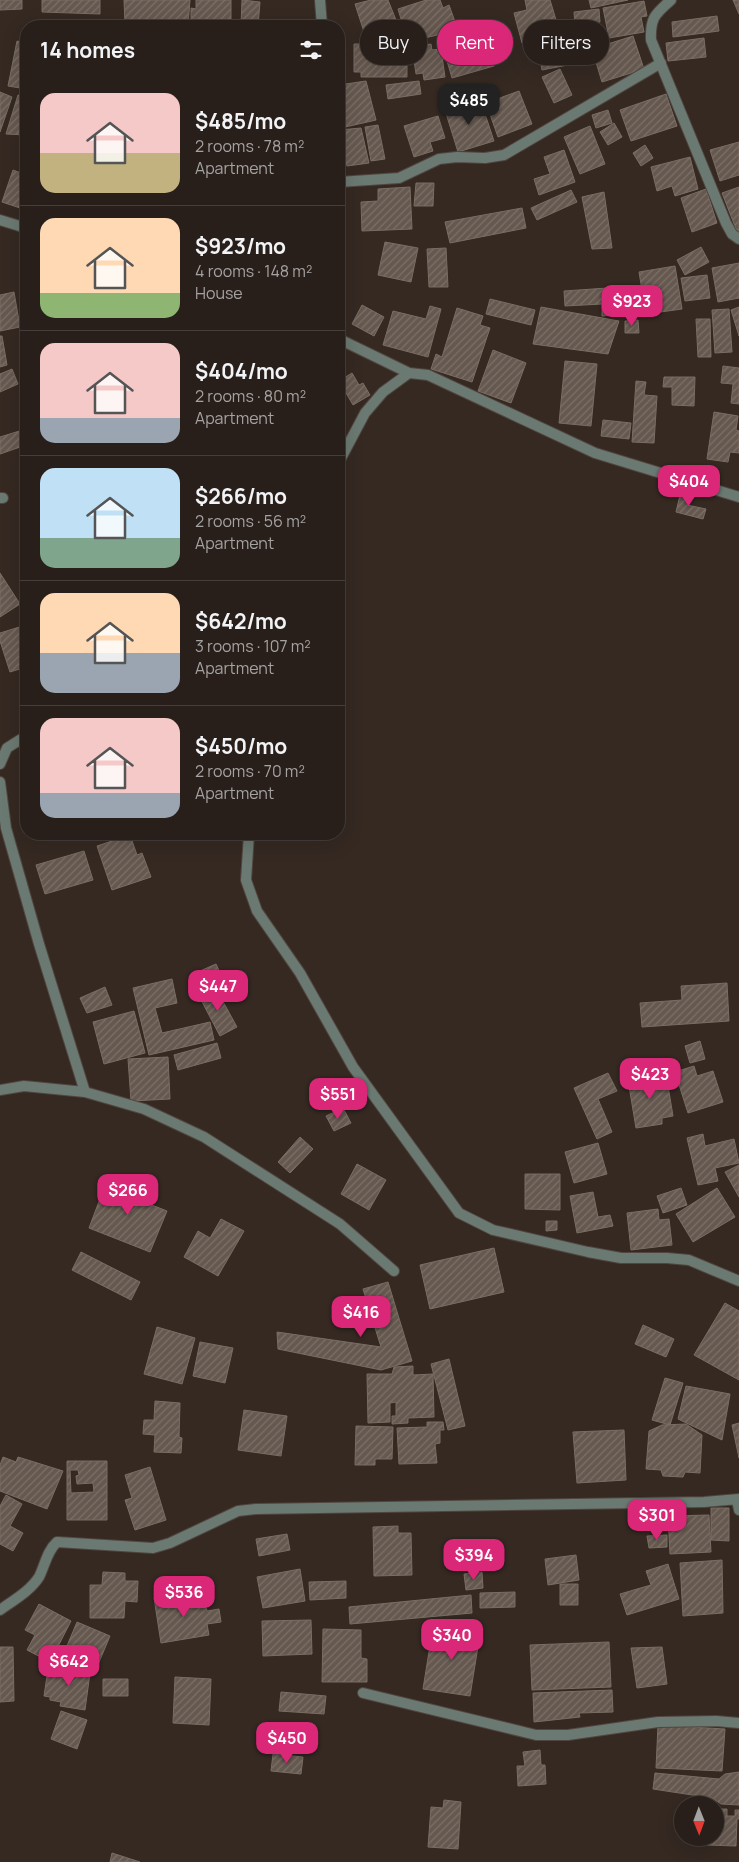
<!DOCTYPE html>
<meta charset="utf-8">
<style>
:root{--surface:#281f1a;--page:#302723;--text:#f1f3f6;--muted:#a5a2a2;--line:#443d39;--accent:#db2777}
body{margin:0;font-family:Manrope,sans-serif;background:var(--page);color:var(--text);height:100vh;display:flex;flex-direction:column;font-size:19px;white-space:nowrap}
*{box-sizing:border-box;margin:0}
p{font-size:16px;color:var(--muted)}
.icon{flex:none;width:28px;height:28px;fill:none;stroke:currentColor;stroke-width:2;stroke-linecap:round;stroke-linejoin:round}
.map{position:relative;flex:1;overflow:hidden}
.details{position:absolute;left:20px;top:20px;width:325px;height:820px;display:flex;flex-direction:column;background:var(--surface);border-radius:20px;box-shadow:0 5px 20px #0002,0 0 0 1px var(--line)}
.details>*{flex:none}
.banner{position:absolute;left:360px;top:20px;width:304px;height:45px;display:flex;gap:10px}
.needle{width:32px;rotate:179deg}
.controls{position:absolute;left:674px;top:1796px;display:grid;gap:10px}
.controls a{display:grid;place-items:center;width:50px;height:50px;border-radius:50%;background:var(--surface);box-shadow:0 5px 20px #0002,0 0 0 1px var(--line);font-size:25px}
.price{position:absolute;translate:-50% -42px;padding:0 11px;border-radius:10px;background:var(--accent);color:#fff;font-size:16px;line-height:32px;filter:drop-shadow(0 1px 2px #0008)}
.price::after{content:'';position:absolute;left:50%;top:30px;width:15px;height:11px;margin-left:-8px;background:inherit;clip-path:polygon(0 0,100% 0,50% 100%)}
.price.on{background:#222;color:#fff}
ul{padding:0;list-style:none}
li{display:flex;align-items:center;gap:15px;height:125px;padding:0 20px}
li+li{border-top:1px solid var(--line)}
li span{display:grid;place-items:center;flex:none;width:140px;height:100px;border-radius:15px;color:#555}
li>.icon{margin-inline-start:auto}
span .icon{width:60px;height:60px;fill:#fffc;stroke-width:1}
li b{font-size:21px}
h2{display:flex;justify-content:space-between;align-items:center;height:60px;padding:0 20px;font-size:21px}
.pill{padding:0 18px;border-radius:22px;background:var(--surface);box-shadow:0 5px 20px #0002,0 0 0 1px var(--line);font-size:18px;line-height:45px}
.pill.on{background:var(--accent);color:#fff}
.map>svg:first-child{display:block}
.building{fill:url(#building-hatch);stroke:#7a6d63;fill-rule:evenodd}
.lines{fill:none;stroke-linecap:round;stroke-linejoin:round}
.street-casing{stroke:#51453f;stroke-width:12}
.street{stroke:#6a7971;stroke-width:10}
</style>
<div class="map">
<svg width="739" height="1862" viewBox="0 0 739 1862">
<defs>
<pattern id="building-hatch" width="6" height="6" patternUnits="userSpaceOnUse" patternTransform="scale(1.25)"><rect width="6" height="6" fill="#65584f"/><path d="M-1 1l2-2M0 6l6-6M5 7l2-2" fill="none" stroke="#7c7069"/></pattern>
</defs>
<rect width="100%" height="100%" fill="#352922"/>
<path class="building" d="M0,0H22V9L0,10Z
M42,0H100V14L42,12Z
M124,0H190L188,26L125,24Z
M196,0H231V26H191V8L196,9Z
M242,0L260,2L258,26H241Z
M371,0H388L400,30L366,38L355,4Z
M426,0H440L443,8L449,5L458,30L408,42L398,9Z
M525,0H550L560,33L522,43L514,13L527,10Z
M589,0H628L591,8Z
M733,0H739V14Z
M644,1L647,16L641,17L644,32L609,38L603,8Z
M599,9L600,22L575,25L574,12Z
M717,16L719,31L673,37L672,22Z
M633,36L644,69L602,82L592,49Z
M477,37L480,51L488,49L494,66L452,78L443,47Z
M704,38L706,57L668,61L666,43Z
M17,41L26,43V89L8,86Z
M354,44H399L400,54L407,55V77H361V72H354Z
M431,44L432,50L441,49L445,77L424,80L423,73L416,74L412,47Z
M559,44L561,53L571,51L573,64L542,70L540,59L544,58L543,52L550,51L549,46Z
M560,69L572,95L554,103L542,77Z
M366,81L376,120L341,128L339,121V112H342L339,85Z
M419,81L421,94L388,99L386,85Z
M519,91L532,124L498,137L486,103Z
M0,92L12,97L0,132Z
M666,94L677,126L631,141L620,110Z
M18,95L26,96V135L6,134Z
M480,99L494,141L458,152L445,110Z
M608,110L612,123L596,128L592,115Z
M438,116L445,138L430,142L433,151L414,157L404,126Z
M614,123L622,137L608,145L600,132Z
M378,125L385,159L371,161L365,127Z
M590,126L605,164L580,174L564,137Z
M361,128L369,163L347,166L339,130Z
M739,142V175L720,181L710,150Z
M645,145L653,158L641,166L633,153Z
M564,150L575,182L539,195L534,179L550,174L544,157Z
M690,157L698,189L675,196L672,186L657,191L651,167Z
M13,170L26,175V210L2,202Z
M416,183H434L433,206H414Z
M410,187L412,229L362,231L361,202L378,201V189Z
M739,187V233L738,234L722,193Z
M706,189L717,223L692,232L681,198Z
M571,190L577,202L537,220L531,208Z
M604,192L612,248L592,249L582,197Z
M522,208L526,228L450,243L445,222Z
M385,242L418,248L411,282L378,275Z
M701,247L709,262L685,275L677,260Z
M446,248L448,287H429L427,249Z
M739,263V298L718,302L712,268Z
M675,266L682,309L646,314L639,272Z
M707,275L710,298L685,301L681,278Z
M622,287L624,314L602,316V304L565,306L564,291Z
M14,292L20,327L0,331V295Z
M490,299L535,310L531,325L486,314Z
M362,305L384,317L374,336L352,324Z
M430,306L441,309L428,357L383,345L393,311L426,319Z
M541,307L619,321L608,354L533,344Z
M739,307V336L731,310Z
M457,308L483,316L480,325L490,328L472,382L431,369L436,354L442,357Z
M729,309L732,352L715,353L712,310Z
M696,319H710L711,357H698Z
M638,320L639,333H625V321Z
M0,336H2L7,365L0,367Z
M493,350L526,363L511,403L478,391Z
M565,361L597,364L591,426L559,423Z
M723,366L739,368V404L731,403L733,384L721,383Z
M12,369L18,384L0,392V374Z
M352,373L359,385L363,383L370,395L353,405L339,381Z
M664,377H695L694,406L672,405V387H663Z
M636,381L646,382L644,395L657,396L654,443L632,442Z
M714,412L738,416L736,430L739,431V453L730,452L728,462L707,459Z
M603,420L631,423L629,439L601,436Z
M26,429V445L0,454V437Z
M681,491L690,493L687,505L706,509L703,519L676,512Z
M0,573L20,604L0,617Z
M26,625V667L10,672L0,641V633Z
M130,835L137,855L142,853L151,877L112,890L97,846Z
M84,851L93,880L45,894L36,865Z
M216,964L222,977L206,984L200,971Z
M172,979L177,1003L155,1008L162,1033L210,1022L214,1040L149,1055L133,988Z
M727,983L729,1021L642,1027L640,1003L682,1000L681,986Z
M105,987L112,1005L87,1013L80,998Z
M215,987L237,1027L220,1036L199,996Z
M134,1011L145,1053L104,1064L93,1022Z
M700,1041L705,1059L690,1063L685,1046Z
M217,1043L221,1058L178,1070L174,1055Z
M168,1057L170,1099L131,1101L128,1059Z
M694,1066L697,1076L713,1071L723,1102L688,1113L675,1072Z
M608,1073L617,1091L598,1099L612,1132L597,1139L574,1088Z
M666,1074L673,1116L662,1118V1124L636,1128L628,1080Z
M343,1108L351,1123L334,1131L326,1116Z
M703,1134L705,1146L734,1139L739,1163L715,1168L718,1181L698,1185L687,1138Z
M300,1137L313,1149L290,1173L278,1162Z
M598,1143L607,1174L574,1183L565,1152Z
M357,1164L386,1180L369,1210L341,1194Z
M739,1165V1197L725,1172Z
M525,1174H560V1210L525,1209Z
M120,1180L148,1191L144,1202L167,1211L150,1252L89,1228L106,1183L117,1187Z
M681,1188L687,1205L663,1213L657,1196Z
M717,1188L735,1217L693,1242L676,1214Z
M593,1192L598,1217L610,1215L613,1226L577,1233L570,1196Z
M658,1209L659,1220L669,1219L672,1245L631,1250L627,1213Z
M221,1219L244,1231L218,1276L184,1257L198,1231L210,1238Z
M546,1221H557V1230L546,1231Z
M494,1248L504,1292L430,1309L420,1265Z
M81,1252L140,1282L131,1300L72,1270Z
M388,1282L412,1361L381,1370L278,1349L277,1332L381,1347L363,1289Z
M725,1303L739,1311V1380L694,1355Z
M643,1325L674,1339L666,1357L635,1344Z
M157,1327L195,1338L182,1384L144,1374Z
M200,1342L233,1348L225,1383L193,1376Z
M449,1359L465,1426L448,1430L431,1364Z
M413,1366V1375L433,1374L434,1417L408,1418V1423L392,1424V1416H396V1402L390,1403V1422L368,1423L367,1374H392L394,1367Z
M665,1378L683,1383L670,1425L652,1420Z
M686,1386L730,1394L722,1440L678,1419Z
M155,1401L180,1403L179,1437L182,1438L181,1453L154,1452L155,1435L143,1434L144,1420H154Z
M244,1410L287,1416L281,1456L238,1450Z
M427,1422H443L444,1430H440V1443L435,1444L437,1463L399,1464L397,1428L427,1427Z
M739,1423V1458L732,1425Z
M686,1424L702,1435L700,1473L685,1472L683,1477L663,1476L661,1470L646,1469L649,1431L662,1425Z
M356,1426L393,1427L392,1459H375V1465H355Z
M624,1430L626,1480L577,1483L573,1432Z
M3,1457L16,1462L18,1457L63,1471L47,1509L0,1491V1465Z
M67,1461H107V1520H67ZM70,1470H78L79,1475L76,1476L77,1484L93,1483L94,1492L71,1493Z
M150,1467L166,1520L135,1530L125,1500L132,1498L125,1475Z
M6,1495L22,1504L10,1526L23,1533L13,1551L0,1544V1506Z
M711,1508H729V1541L711,1540Z
M709,1515L711,1552L670,1554L668,1516Z
M398,1526V1533H411L412,1575L374,1576L373,1527Z
M287,1534L290,1550L259,1556L256,1539Z
M667,1535V1547L649,1548L647,1536Z
M466,1540L469,1567L453,1569L450,1542Z
M576,1555L579,1580L548,1585L545,1559Z
M722,1560L723,1613L683,1616L680,1563Z
M668,1564L679,1599L627,1615L620,1594L651,1585L646,1571Z
M300,1569L305,1601L263,1608L257,1577Z
M103,1572L125,1573V1581H138L137,1602L125,1601L124,1618H90V1585H102Z
M482,1572L483,1588L466,1590L464,1574Z
M346,1581V1598L310,1600L309,1582Z
M560,1584H578V1605H560Z
M515,1592V1607L480,1608V1593Z
M177,1594L178,1601L204,1596L207,1611L219,1609L221,1622L207,1624L209,1635L161,1643L154,1598Z
M471,1595L472,1613L350,1624L349,1607Z
M39,1604L71,1621L50,1662L27,1650L35,1635L25,1630Z
M311,1620L312,1654L263,1656L262,1621Z
M77,1622L110,1636L97,1667L64,1653Z
M433,1627L480,1634L470,1696L423,1689Z
M323,1629L361,1630V1658L367,1659V1682H322Z
M609,1642L611,1687L532,1690L530,1645Z
M0,1647H13L14,1701L0,1702Z
M662,1647L667,1684L637,1688L631,1648Z
M66,1664L82,1666L81,1672L90,1673L85,1710L60,1706L61,1702L50,1700V1697L44,1696L47,1676L55,1677L57,1666L66,1667Z
M175,1677L211,1679L209,1725L173,1723Z
M103,1679H128V1696H103Z
M612,1690L613,1712L579,1713L580,1717L534,1722L533,1693Z
M281,1692L326,1696L324,1714L279,1711Z
M61,1711L87,1720L77,1749L51,1739Z
M658,1725L725,1729L722,1771L656,1768Z
M540,1750L541,1765H545L546,1784L518,1786L517,1766H525L523,1752Z
M273,1754L303,1757L301,1774L271,1771Z
M739,1772V1805L721,1804L712,1798L653,1789L655,1773L719,1779L725,1774Z
M444,1800L461,1802L458,1849L428,1847L431,1807L443,1808Z
M715,1809H727V1816H735V1810H739V1819H737L736,1846L707,1845V1838H715Z
M112,1853L140,1862H110Z"/>
<g class="lines">
<g class="street-casing">
<path id="street" d="M320,0L322,26
M671,0C655,14 650,18 651,40L726,223L732,234L739,239
M339,182L399,178L439,159L457,157L485,158L504,155L661,63
M0,220L26,228
M339,339L409,373
M339,462L365,413L383,392L409,373L428,375L595,453L739,497
M0,498H3
M0,764L7,748L26,736
M0,782L6,828L39,944L85,1092
M249,834L246,880L257,911L300,973L353,1067L459,1213L493,1230L588,1252L621,1258H667L689,1260L739,1281
M0,1090L24,1086L85,1092L144,1109L204,1137L340,1224L394,1271
M737,1500L739,1510
M0,1610C14,1600 30,1591 39,1577C45,1565 47,1551 57,1542L153,1548L170,1543L238,1511L256,1509L704,1502L739,1499
M363,1693L536,1735H568L658,1722L716,1721L739,1723"/>
</g>
<use href="#street" class="street"/>
</g>
</svg>
<div class="controls">
<a><svg class="needle" viewBox="-14 -14 28 28"><path d="M0-13l5 13h-10z" fill="#e53935"/><path d="M0 13l5-13h-10z" fill="#a5a2a2"/></svg></a>
</div>
<b class="price on" style="left:469px;top:126px">$485</b>
<b class="price" style="left:632px;top:327px">$923</b>
<b class="price" style="left:689px;top:507px">$404</b>
<b class="price" style="left:218px;top:1012px">$447</b>
<b class="price" style="left:650px;top:1100px">$423</b>
<b class="price" style="left:338px;top:1120px">$551</b>
<b class="price" style="left:128px;top:1216px">$266</b>
<b class="price" style="left:361px;top:1338px">$416</b>
<b class="price" style="left:657px;top:1541px">$301</b>
<b class="price" style="left:474px;top:1581px">$394</b>
<b class="price" style="left:184px;top:1618px">$536</b>
<b class="price" style="left:452px;top:1661px">$340</b>
<b class="price" style="left:69px;top:1687px">$642</b>
<b class="price" style="left:287px;top:1764px">$450</b>
<div class="banner">
<a class="pill">Buy</a>
<a class="pill on">Rent</a>
<a class="pill">Filters</a>
</div>
<section class="details">
<h2>14 homes<svg class="icon" aria-label="filters" viewBox="0 0 24 24"><path d="M4 7h16M4 17h16"/><circle cx="9" cy="7" r="2"/><circle cx="15" cy="17" r="2"/></svg></h2>
<ul>
<li><span style="background:linear-gradient(#f6c9c9 60%,#c2b280 0)"><svg class="icon" aria-label="home" viewBox="0 0 24 24"><path d="M3 11l9-7 9 7M6 9v11h12V9"/></svg></span><div><b>$485/mo</b><p>2 rooms · 78 m²</p><p>Apartment</p></div></li>
<li><span style="background:linear-gradient(#ffd9b3 75%,#8fb573 0)"><svg class="icon" aria-label="home" viewBox="0 0 24 24"><path d="M3 11l9-7 9 7M6 9v11h12V9"/></svg></span><div><b>$923/mo</b><p>4 rooms · 148 m²</p><p>House</p></div></li>
<li><span style="background:linear-gradient(#f6c9c9 75%,#9aa5b1 0)"><svg class="icon" aria-label="home" viewBox="0 0 24 24"><path d="M3 11l9-7 9 7M6 9v11h12V9"/></svg></span><div><b>$404/mo</b><p>2 rooms · 80 m²</p><p>Apartment</p></div></li>
<li><span style="background:linear-gradient(#bfe0f5 70%,#7fa58c 0)"><svg class="icon" aria-label="home" viewBox="0 0 24 24"><path d="M3 11l9-7 9 7M6 9v11h12V9"/></svg></span><div><b>$266/mo</b><p>2 rooms · 56 m²</p><p>Apartment</p></div></li>
<li><span style="background:linear-gradient(#ffd9b3 60%,#9aa5b1 0)"><svg class="icon" aria-label="home" viewBox="0 0 24 24"><path d="M3 11l9-7 9 7M6 9v11h12V9"/></svg></span><div><b>$642/mo</b><p>3 rooms · 107 m²</p><p>Apartment</p></div></li>
<li><span style="background:linear-gradient(#f6c9c9 75%,#9aa5b1 0)"><svg class="icon" aria-label="home" viewBox="0 0 24 24"><path d="M3 11l9-7 9 7M6 9v11h12V9"/></svg></span><div><b>$450/mo</b><p>2 rooms · 70 m²</p><p>Apartment</p></div></li>
</ul>
</section>
</div>
